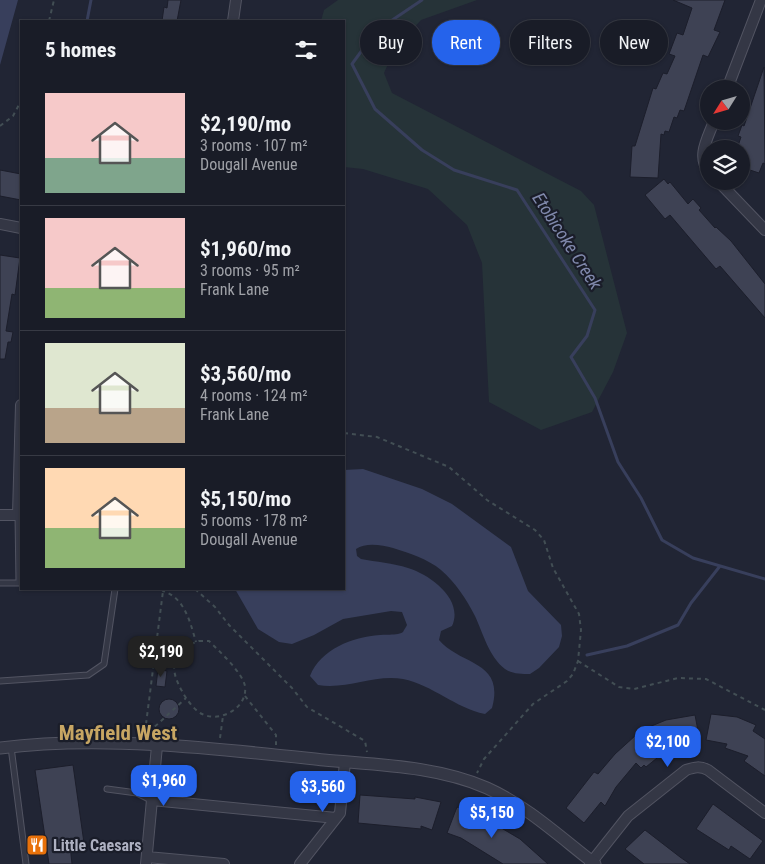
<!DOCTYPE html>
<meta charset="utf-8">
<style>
:root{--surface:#191c27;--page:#22252f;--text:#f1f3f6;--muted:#9fa1a7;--line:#373a44;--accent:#2563eb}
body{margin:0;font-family:"Roboto Condensed",sans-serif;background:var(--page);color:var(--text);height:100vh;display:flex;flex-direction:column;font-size:19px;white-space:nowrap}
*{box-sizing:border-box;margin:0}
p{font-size:16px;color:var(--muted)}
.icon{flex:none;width:28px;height:28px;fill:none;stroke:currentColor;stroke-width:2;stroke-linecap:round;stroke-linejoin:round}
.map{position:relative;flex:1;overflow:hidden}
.side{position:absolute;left:20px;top:20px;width:325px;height:570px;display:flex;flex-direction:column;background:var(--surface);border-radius:0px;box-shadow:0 1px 4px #0004,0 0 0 1px var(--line)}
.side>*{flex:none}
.hud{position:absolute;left:360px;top:20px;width:330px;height:45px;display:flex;gap:10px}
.needle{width:32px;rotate:233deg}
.controls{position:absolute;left:700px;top:80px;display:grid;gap:10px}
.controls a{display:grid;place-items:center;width:50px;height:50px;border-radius:50%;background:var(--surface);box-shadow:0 1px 4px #0004,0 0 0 1px var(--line);font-size:25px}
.price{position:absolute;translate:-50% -42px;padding:0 11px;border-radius:10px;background:var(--accent);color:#fff;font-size:16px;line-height:32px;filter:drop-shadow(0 1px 2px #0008)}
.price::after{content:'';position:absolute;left:50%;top:30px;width:15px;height:11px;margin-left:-8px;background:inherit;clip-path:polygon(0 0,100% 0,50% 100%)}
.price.current{background:#222;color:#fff}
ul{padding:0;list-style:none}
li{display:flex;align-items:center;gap:15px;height:125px;padding:0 25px}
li+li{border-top:1px solid var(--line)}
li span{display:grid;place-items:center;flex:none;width:140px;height:100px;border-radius:0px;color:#555}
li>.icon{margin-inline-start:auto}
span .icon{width:60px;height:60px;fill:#fffc;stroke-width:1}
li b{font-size:21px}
h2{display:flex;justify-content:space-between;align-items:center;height:60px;padding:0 25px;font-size:21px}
.chip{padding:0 18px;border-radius:22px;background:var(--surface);box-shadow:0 1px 4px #0004,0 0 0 1px var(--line);font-size:18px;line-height:45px}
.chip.current{background:var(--accent);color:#fff}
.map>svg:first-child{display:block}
.green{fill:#263338}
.water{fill:#383f5c}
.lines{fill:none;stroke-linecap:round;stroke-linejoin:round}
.stream{stroke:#383f5c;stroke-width:3}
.building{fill:#3e4254;stroke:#1c1e2b}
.service-casing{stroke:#525462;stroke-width:7}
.minor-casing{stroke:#525462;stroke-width:12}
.tertiary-casing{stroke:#525462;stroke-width:13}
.path{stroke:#424e54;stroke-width:2;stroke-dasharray:4 4;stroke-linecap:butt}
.service{stroke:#343745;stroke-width:5}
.minor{stroke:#343745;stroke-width:10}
.tertiary{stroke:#343745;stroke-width:11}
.labels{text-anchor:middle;stroke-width:4.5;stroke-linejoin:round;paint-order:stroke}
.poi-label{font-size:16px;font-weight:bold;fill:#aeb1c1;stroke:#1a1d29;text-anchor:start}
.water-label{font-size:18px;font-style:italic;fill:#8089ac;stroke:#1a1d29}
.district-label{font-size:21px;font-weight:bold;fill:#c7a663;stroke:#1a1d29}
</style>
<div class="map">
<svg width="765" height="864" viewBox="0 0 765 864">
<rect width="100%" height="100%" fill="#212534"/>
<path class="green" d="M338,0H477L421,20L395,48L384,73L392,93L581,191L594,205L627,333L613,372L592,412L541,430L489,402L482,263L467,225L428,189L363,169L344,167V21H321L324,10Z"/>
<path class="water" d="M0,0H18L0,65Z
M363,469L422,489L452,504L511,547L528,591L561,625L562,636L559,647L539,668L530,674C521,674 512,674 505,669C489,657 483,633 475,616C467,600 455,582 441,570C428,559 409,553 393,548C382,545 366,542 356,549L357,556L361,559C376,562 393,563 408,568C431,575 464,600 452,626L441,631L439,640C461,666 505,660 492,708L485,714C455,708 433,685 403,679C374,674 347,690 318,685L310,676C321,649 352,637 380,635C387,634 397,636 403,632C404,630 406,627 407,625L402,612L391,611L343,619L314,635L292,644L279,642L258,629L235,589H344V470Z"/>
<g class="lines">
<path class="stream" d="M422,0L376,31L352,64L375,109L422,150L454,170L517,190L595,310L587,336L571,357L595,398L618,462L641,498L662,540L693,558L765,579
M87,21L91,0
M587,655L627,646L678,625L691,603L720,566"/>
</g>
<path class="building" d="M168,0H181L177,21H162L164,7L167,8Z
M673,0H725L714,30L720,32L708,57L703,55L684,111L680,110L677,118L674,117L669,132L665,131L664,135L661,134L658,178L630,177L632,146H635L653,88L656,89L663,73L667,74L675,56L669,54L677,33L683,35L692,8Z
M764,67L765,164L763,163L759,173L741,167V149H737L741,137L738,136L742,125L744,126Z
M0,170L21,174V200L0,196Z
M664,179L668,184L670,182L688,204L693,199L701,208L699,210L715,228L716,227L731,241L765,284V318L720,266L716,269L670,215L665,219L645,195Z
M0,255L20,258L15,295L12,294L6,331L13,332L11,342H8L5,359H0Z
M158,669L167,671L165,687L156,686Z
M159 709a10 10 0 1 1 20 0a10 10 0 1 1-20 0Z
M711,714L737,717L756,725L753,731L765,739V776L744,761L748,756L725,748L727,744L706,740Z
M695,715L699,736L674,740L676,744L659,751L649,727L666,720Z
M636,735L657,758L646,767L644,765L641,768L636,763L616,787L605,806L601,802L584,823L566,808L594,772L598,774L615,754Z
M73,765L84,843L70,845L72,864H49L35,770Z
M360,795L415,799V797L441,802L432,830L421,826V829L358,823Z
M713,804L763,841L750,859L731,846L729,850L696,829Z
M457,807L481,816L520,839L548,864H503L461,838L447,833Z
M645,830L680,857L690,864H644L625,849Z"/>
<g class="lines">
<g class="service-casing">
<path id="service" d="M18,515L19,583
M0,583H21
M0,681L88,675L104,664L115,589
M11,747L26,864
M107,789L137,793L151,800"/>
</g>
<g class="minor-casing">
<path id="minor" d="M233,21L236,0
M727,89L761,0
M709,172C696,156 708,138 714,121
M718,181L765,230
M0,224L21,228
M0,515H21
M18,515L21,405
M152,800L336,818
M147,857L224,864
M146,864L157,746
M300,864L340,813L345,762
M590,864L628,816L686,770C695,767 700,766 708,770L765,813"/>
</g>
<g class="tertiary-casing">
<path id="tertiary" d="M0,748C103,735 221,749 324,760C378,765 437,766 487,788C527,806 560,837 595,864"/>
</g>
<path class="path" d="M49,21L54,0
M0,126L13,116L21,101
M344,433L377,437L449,467L487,500L535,530L544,540L553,568L579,614L581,630L578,661L573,674L567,681L533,704L484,759L477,773
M163,589V591C185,598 190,622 196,642
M195,589L215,607L229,625L292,688L307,707L365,741L367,752
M199,641H209C220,652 242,672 245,686C248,708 220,723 202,714C194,710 186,699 182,691C168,667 172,650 199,641Z
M155,653L177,657
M578,661L619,687L634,689L678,678L706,679L765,710
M245,696L276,735V745
M145,732L163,591
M149,732L186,698
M220,738L223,716"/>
<use href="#service" class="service"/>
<use href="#minor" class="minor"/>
<use href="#tertiary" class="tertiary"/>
</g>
<defs>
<g id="restaurant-square" transform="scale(1.125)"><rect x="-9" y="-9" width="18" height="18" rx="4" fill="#e8710a" stroke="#1a1d29"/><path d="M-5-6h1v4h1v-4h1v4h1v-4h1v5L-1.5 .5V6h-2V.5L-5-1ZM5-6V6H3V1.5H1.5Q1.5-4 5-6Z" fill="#fff"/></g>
</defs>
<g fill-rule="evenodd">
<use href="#restaurant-square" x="37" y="845"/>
</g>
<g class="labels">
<g class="poi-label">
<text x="53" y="851">Little Caesars</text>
</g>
<g class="water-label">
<text transform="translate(567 241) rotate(57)" y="6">Etobicoke Creek</text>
</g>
<g class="district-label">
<text x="118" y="740">Mayfield West</text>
</g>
</g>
</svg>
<div class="controls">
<a><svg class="needle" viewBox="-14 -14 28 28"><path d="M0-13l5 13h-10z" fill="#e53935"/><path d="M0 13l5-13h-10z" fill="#9fa1a7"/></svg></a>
<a><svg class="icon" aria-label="layers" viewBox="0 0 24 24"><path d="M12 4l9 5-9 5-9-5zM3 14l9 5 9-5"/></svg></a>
</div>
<b class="price current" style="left:161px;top:678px">$2,190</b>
<b class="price" style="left:668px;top:768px">$2,100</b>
<b class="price" style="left:164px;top:807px">$1,960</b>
<b class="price" style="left:323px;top:813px">$3,560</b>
<b class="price" style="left:492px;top:839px">$5,150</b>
<div class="hud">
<a class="chip">Buy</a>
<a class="chip current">Rent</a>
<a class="chip">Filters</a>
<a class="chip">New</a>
</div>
<section class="side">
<h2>5 homes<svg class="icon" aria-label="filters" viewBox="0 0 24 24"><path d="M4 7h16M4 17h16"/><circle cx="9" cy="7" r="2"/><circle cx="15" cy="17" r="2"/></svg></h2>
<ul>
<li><span style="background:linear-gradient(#f6c9c9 65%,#7fa58c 0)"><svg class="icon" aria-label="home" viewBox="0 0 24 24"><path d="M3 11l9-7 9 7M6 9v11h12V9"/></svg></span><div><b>$2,190/mo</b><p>3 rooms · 107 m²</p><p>Dougall Avenue</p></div></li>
<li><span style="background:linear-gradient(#f6c9c9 70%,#8fb573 0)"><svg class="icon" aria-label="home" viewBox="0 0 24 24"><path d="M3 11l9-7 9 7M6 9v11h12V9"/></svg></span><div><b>$1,960/mo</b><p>3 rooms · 95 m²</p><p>Frank Lane</p></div></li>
<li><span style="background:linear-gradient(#dfe7d0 65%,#b9a48a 0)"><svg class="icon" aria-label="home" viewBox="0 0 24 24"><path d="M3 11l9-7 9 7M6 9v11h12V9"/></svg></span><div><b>$3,560/mo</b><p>4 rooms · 124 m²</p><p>Frank Lane</p></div></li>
<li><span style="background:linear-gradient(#ffd9b3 60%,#8fb573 0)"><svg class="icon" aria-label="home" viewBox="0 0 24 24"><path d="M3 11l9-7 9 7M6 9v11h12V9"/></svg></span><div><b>$5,150/mo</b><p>5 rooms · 178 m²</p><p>Dougall Avenue</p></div></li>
</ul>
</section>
</div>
